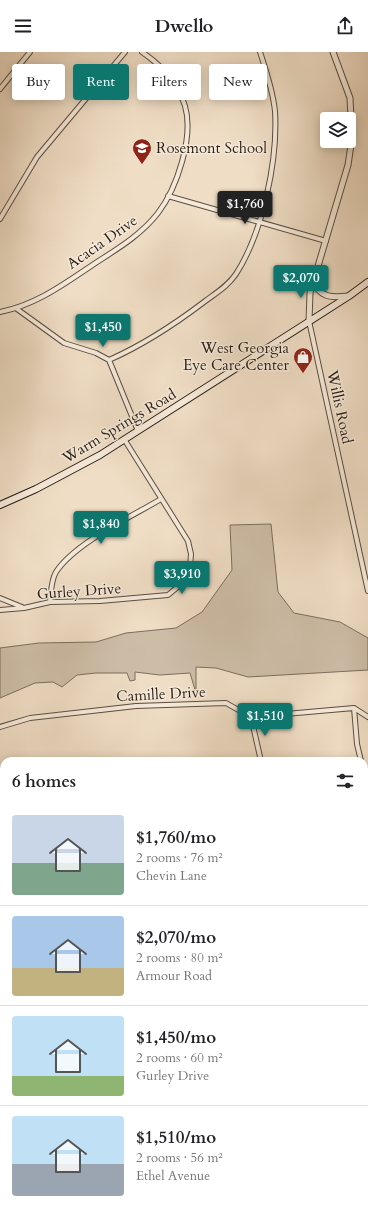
<!DOCTYPE html>
<meta charset="utf-8">
<style>
:root{--surface:#fff;--page:#f6f6f6;--text:#202124;--muted:#757577;--line:#e0e0e0;--accent:#0f766e}
body{margin:0;font-family:Cardo,serif;background:var(--page);color:var(--text);height:100vh;display:flex;flex-direction:column;font-size:15px;white-space:nowrap}
*{box-sizing:border-box;margin:0}
p{font-size:13px;color:var(--muted)}
.icon{flex:none;width:22px;height:22px;fill:none;stroke:currentColor;stroke-width:2;stroke-linecap:round;stroke-linejoin:round}
.map{position:relative;flex:1;overflow:hidden}
.drawer{position:absolute;left:0px;top:705px;width:368px;height:456px;display:flex;flex-direction:column;background:var(--surface);border-radius:12px 12px 0 0;box-shadow:0 2px 10px #0003}
.drawer>*{flex:none}
.banner{position:absolute;left:12px;top:12px;width:344px;height:36px;display:flex;gap:8px}
.controls{position:absolute;left:320px;top:60px;display:grid;gap:8px}
.controls a{display:grid;place-items:center;width:36px;height:36px;border-radius:4px;background:var(--surface);box-shadow:0 2px 10px #0003;font-size:20px}
.price{position:absolute;translate:-50% -34px;padding:0 9px;border-radius:4px;background:var(--accent);color:#fff;font-size:13px;line-height:26px;filter:drop-shadow(0 1px 2px #0008)}
.price::after{content:'';position:absolute;left:50%;top:24px;width:12px;height:9px;margin-left:-6px;background:inherit;clip-path:polygon(0 0,100% 0,50% 100%)}
.price.on{background:#222;color:#fff}
ul{padding:0;list-style:none}
li{display:flex;align-items:center;gap:12px;height:100px;padding:0 12px}
li+li{border-top:1px solid var(--line)}
li span{display:grid;place-items:center;flex:none;width:112px;height:80px;border-radius:4px;color:#555}
li>.icon{margin-inline-start:auto}
span .icon{width:48px;height:48px;fill:#fffc;stroke-width:1}
li b{font-size:17px}
h2{display:flex;justify-content:space-between;align-items:center;height:48px;padding:0 12px;font-size:17px}
.chip{padding:0 14px;border-radius:4px;background:var(--surface);box-shadow:0 2px 10px #0003;font-size:14px;line-height:36px}
.chip.on{background:var(--accent);color:#fff}
header{display:flex;justify-content:space-between;align-items:center;height:52px;padding:0 12px;background:var(--surface);font-size:18px;font-weight:600}
.map>svg:first-child{display:block}
.green{fill:#cdbda7;stroke:#7b6e5e}
.lines{fill:none;stroke-linecap:round;stroke-linejoin:round}
.minor-casing{stroke:#5a4e42;stroke-width:6}
.tertiary-casing{stroke:#5a4e42;stroke-width:7}
.secondary-casing{stroke:#291e16;stroke-width:8}
.minor{stroke:#f5e9d9;stroke-width:4}
.tertiary{stroke:#f5e9d9;stroke-width:5}
.secondary{stroke:#f5e9d9;stroke-width:6}
.labels{text-anchor:middle;stroke-width:3;stroke-linejoin:round;paint-order:stroke}
.poi-label{font-size:15px;fill:#291e16;stroke:#f5e9d9;text-anchor:start}
.street-label{font-size:15px;fill:#291e16;stroke:#f5e9d9}
</style>
<header><svg class="icon" aria-label="menu" viewBox="0 0 24 24"><path d="M4 6h16M4 12h16M4 18h16"/></svg>Dwello<svg class="icon" aria-label="share" viewBox="0 0 24 24"><path d="M12 15V3M7 8l5-5 5 5M5 13v7h14v-7"/></svg></header>
<div class="map">
<svg width="368" height="1161" viewBox="0 0 368 1161">
<rect width="100%" height="100%" fill="#efddc5"/>
<filter id="stains"><feTurbulence type="fractalNoise" baseFrequency=".005" numOctaves="4"/><feColorMatrix values="0 0 0 0 .2 0 0 0 0 .09 0 0 0 0 .02 0 0 0 .5 -.17"/></filter>
<radialGradient id="worn" r=".72"><stop offset=".6" stop-color="#630" stop-opacity="0"/><stop offset="1" stop-color="#630" stop-opacity=".3"/></radialGradient>
<path class="green" d="M271,472L278,540L294,561L340,570L368,586V618L248,625L216,616L196,615V641L190,621L160,623L135,620V628L130,629L127,621H96L77,623L62,635L53,630L35,631L0,646V596L39,591L96,590L126,581L176,576L202,560L232,518L230,473Z
M0,784L4,801V1157H69V1161H0Z"/>
<g class="lines">
<g class="minor-casing">
<path id="minor" d="M0,37L30,0
M168,144L326,189
M0,167L37,105L125,0
M17,257L64,291L96,301L109,308L138,379
M0,260C36,253 64,232 94,212C117,197 141,183 158,161C177,136 194,85 185,54C178,31 161,13 142,0
M309,269L368,539
M109,308C143,293 175,272 204,250C216,241 228,234 236,222C263,180 278,108 275,59C273,40 266,18 260,0
M0,546L22,555
M50,550C51,541 51,528 56,520C75,491 131,465 161,447
M0,558L24,556L50,550L100,549L168,543L185,529L190,516L191,502L188,489L124,387
M354,656L357,692L361,709
M251,665L261,709
M0,675L30,666L136,654L226,651L251,665L354,656L368,665
M364,722L367,740L364,772
M364,971H368
M364,1067H368
M172,1161V1157
M251,1161V1157
M330,1161V1157"/>
</g>
<g class="tertiary-casing">
<path id="tertiary" d="M314,228C318,246 333,246 348,244
M309,269L310,241L348,113L352,86L350,46L333,0
M0,738L4,751
M0,770L4,769
M364,839L368,842
M84,1161V1157"/>
</g>
<g class="secondary-casing">
<path id="secondary" d="M0,453L36,437L100,403L349,244L368,230"/>
</g>
<use href="#minor" class="minor"/>
<use href="#tertiary" class="tertiary"/>
<use href="#secondary" class="secondary"/>
</g>
<defs>
<g id="school-pin" transform="scale(1)"><path d="M0 17L-7.5 6A9.5 9.5 0 1 1 7.5 6Z" fill="#8f2418" stroke="#f5e9d9"/><path d="M0-5L7-2L0 1L-7-2ZM-4 1L0 2.5L4 1V4Q0 6-4 4Z" fill="#fff"/></g>
<g id="shop-pin" transform="scale(1)"><path d="M0 17L-7.5 6A9.5 9.5 0 1 1 7.5 6Z" fill="#8f2418" stroke="#f5e9d9"/><path d="M-5-2.5h2.3a2.7 3.5 0 0 1 5.4 0H5L5.5 6h-11ZM-1.5-2.5h3a1.5 2.3 0 0 0-3 0Z" fill="#fff"/></g>
</defs>
<g fill-rule="evenodd">
<use href="#school-pin" x="142" y="96"/>
<use href="#shop-pin" x="303" y="305"/>
</g>
<g class="labels">
<g class="poi-label">
<text x="156" y="101">Rosemont School</text>
<text x="289" y="301" text-anchor="end">West Georgia<tspan x="289" dy="17">Eye Care Center</tspan></text>
</g>
<g class="street-label">
<text transform="translate(102 190) rotate(-35)" y="5">Acacia Drive</text>
<text transform="translate(340 355) rotate(78)" y="5">Willis Road</text>
<text transform="translate(119 374) rotate(-31)" y="5">Warm Springs Road</text>
<text transform="translate(79 539) rotate(-4)" y="5">Gurley Drive</text>
<text transform="translate(161 642) rotate(-3)" y="5">Camille Drive</text>
</g>
</g>
<rect width="100%" height="100%" filter="url(#stains)"/>
<rect width="100%" height="100%" fill="url(#worn)"/>
</svg>
<div class="controls">
<a><svg class="icon" aria-label="layers" viewBox="0 0 24 24"><path d="M12 4l9 5-9 5-9-5zM3 14l9 5 9-5"/></svg></a>
</div>
<b class="price on" style="left:245px;top:173px">$1,760</b>
<b class="price" style="left:301px;top:247px">$2,070</b>
<b class="price" style="left:103px;top:296px">$1,450</b>
<b class="price" style="left:101px;top:493px">$1,840</b>
<b class="price" style="left:182px;top:543px">$3,910</b>
<b class="price" style="left:265px;top:685px">$1,510</b>
<div class="banner">
<a class="chip">Buy</a>
<a class="chip on">Rent</a>
<a class="chip">Filters</a>
<a class="chip">New</a>
</div>
<section class="drawer">
<h2>6 homes<svg class="icon" aria-label="filters" viewBox="0 0 24 24"><path d="M4 7h16M4 17h16"/><circle cx="9" cy="7" r="2"/><circle cx="15" cy="17" r="2"/></svg></h2>
<ul>
<li><span style="background:linear-gradient(#c9d6e8 60%,#7fa58c 0)"><svg class="icon" aria-label="home" viewBox="0 0 24 24"><path d="M3 11l9-7 9 7M6 9v11h12V9"/></svg></span><div><b>$1,760/mo</b><p>2 rooms · 76 m²</p><p>Chevin Lane</p></div></li>
<li><span style="background:linear-gradient(#a9c7e8 65%,#c2b280 0)"><svg class="icon" aria-label="home" viewBox="0 0 24 24"><path d="M3 11l9-7 9 7M6 9v11h12V9"/></svg></span><div><b>$2,070/mo</b><p>2 rooms · 80 m²</p><p>Armour Road</p></div></li>
<li><span style="background:linear-gradient(#bfe0f5 75%,#8fb573 0)"><svg class="icon" aria-label="home" viewBox="0 0 24 24"><path d="M3 11l9-7 9 7M6 9v11h12V9"/></svg></span><div><b>$1,450/mo</b><p>2 rooms · 60 m²</p><p>Gurley Drive</p></div></li>
<li><span style="background:linear-gradient(#bfe0f5 60%,#9aa5b1 0)"><svg class="icon" aria-label="home" viewBox="0 0 24 24"><path d="M3 11l9-7 9 7M6 9v11h12V9"/></svg></span><div><b>$1,510/mo</b><p>2 rooms · 56 m²</p><p>Ethel Avenue</p></div></li>
</ul>
</section>
</div>
